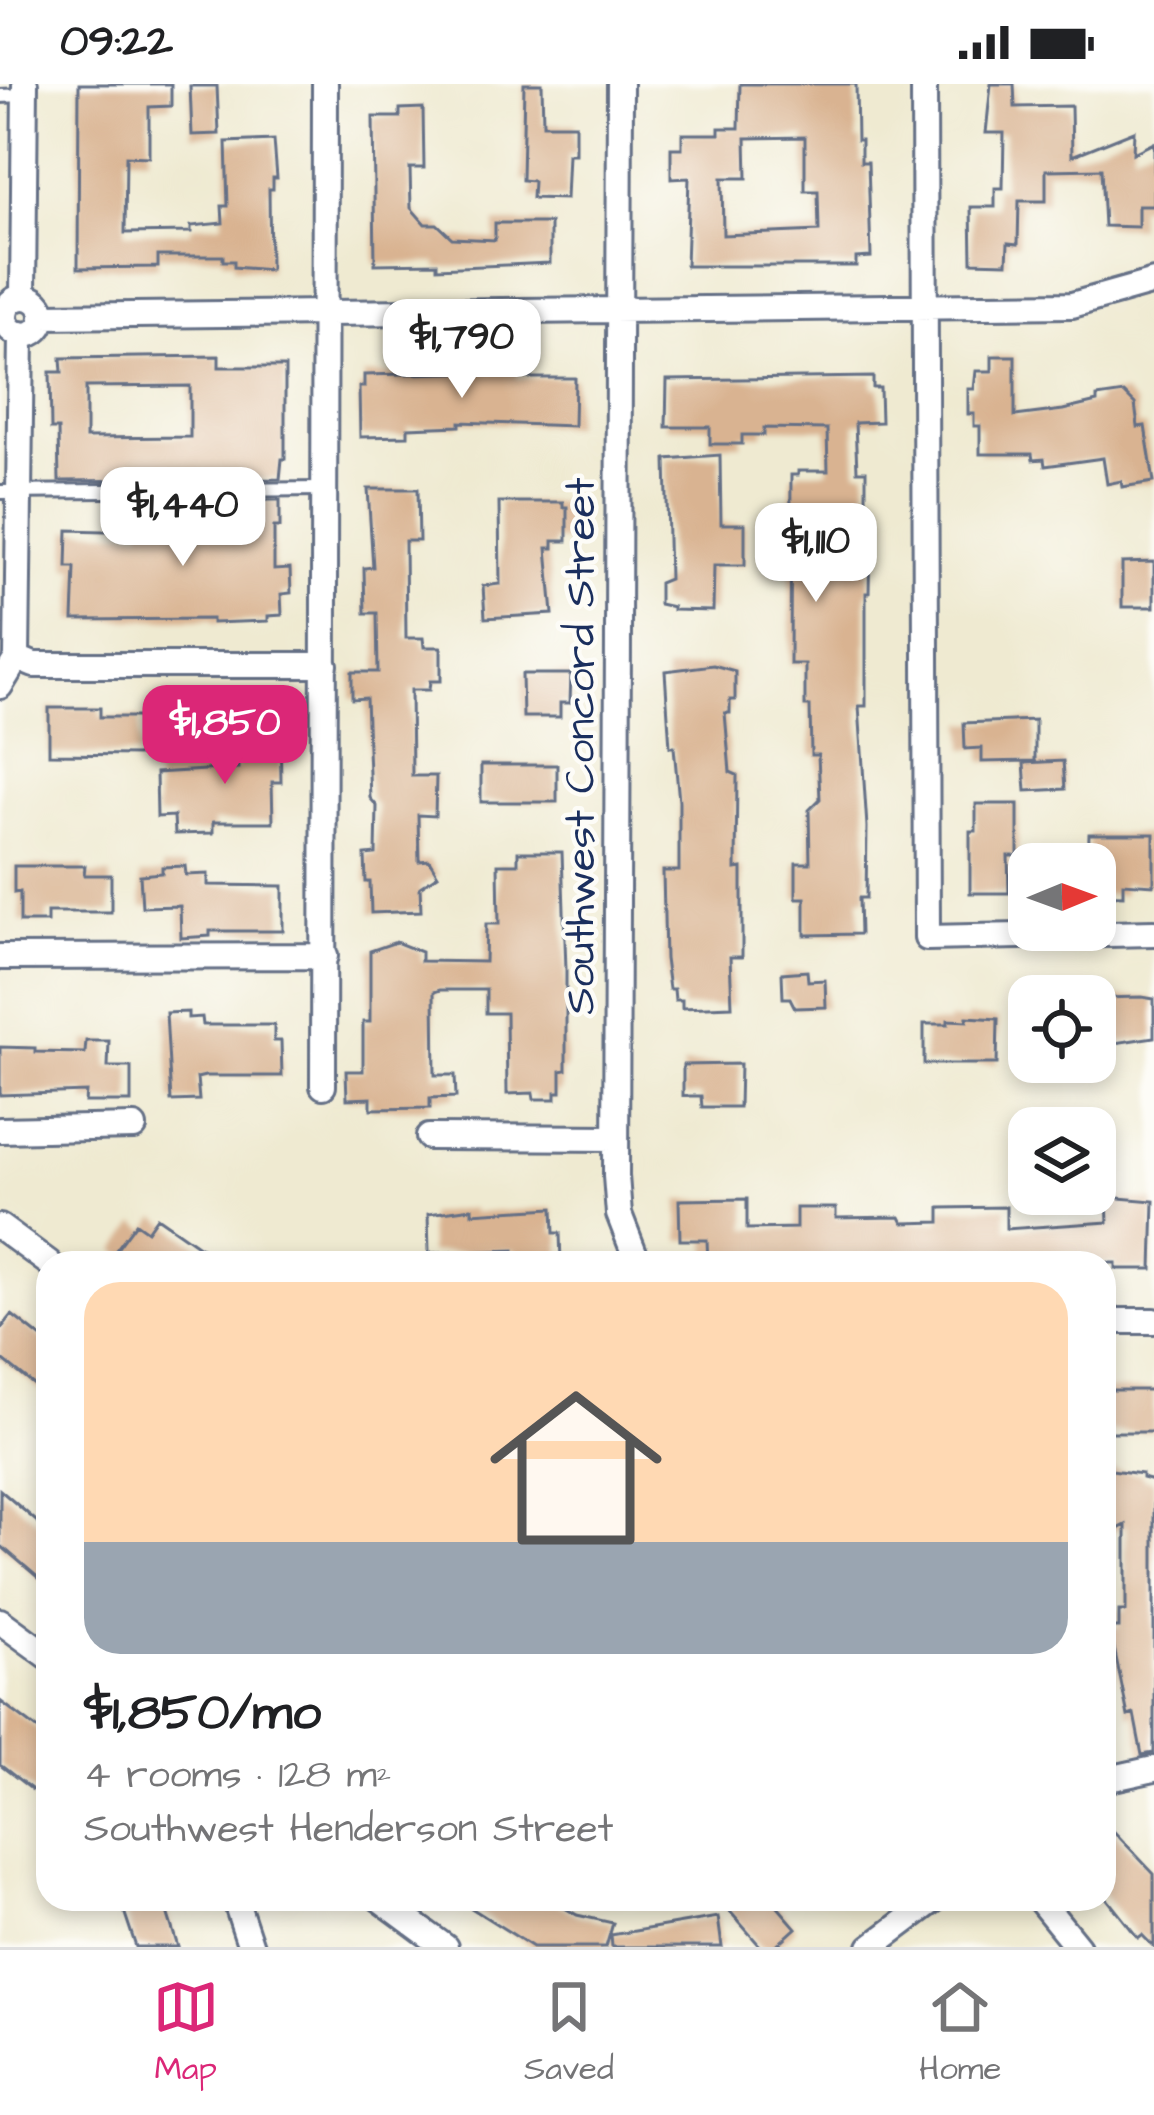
<!DOCTYPE html>
<meta charset="utf-8">
<style>
:root{--surface:#fff;--page:#f6f6f6;--text:#202124;--muted:#757577;--line:#e0e0e0;--accent:#db2777}
body{margin:0;font-family:"Architects Daughter",sans-serif;background:var(--page);color:var(--text);height:100vh;display:flex;flex-direction:column;font-size:45px;white-space:nowrap}
*{box-sizing:border-box;margin:0}
p{font-size:39px;color:var(--muted)}
.icon{flex:none;width:66px;height:66px;fill:none;stroke:currentColor;stroke-width:2;stroke-linecap:round;stroke-linejoin:round}
.map{position:relative;flex:1;overflow:hidden}
.drawer{position:absolute;left:36px;top:1167px;width:1080px;height:660px;display:flex;flex-direction:column;background:var(--surface);border-radius:36px;box-shadow:0 6px 18px #0003}
.drawer>*{flex:none}
.needle{width:78px;rotate:89deg}
.fabs{position:absolute;left:1008px;top:759px;display:grid;gap:24px}
.fabs a{display:grid;place-items:center;width:108px;height:108px;border-radius:24px;background:var(--surface);box-shadow:0 6px 18px #0003;font-size:60px}
.price{position:absolute;translate:-50% -102px;padding:0 27px;border-radius:24px;background:#fff;color:#222;font-size:39px;line-height:78px;filter:drop-shadow(0 3px 6px #0008)}
.price::after{content:'';position:absolute;left:50%;top:72px;width:36px;height:27px;margin-left:-18px;background:inherit;clip-path:polygon(0 0,100% 0,50% 100%)}
.price.active{background:var(--accent);color:#fff}
ul{padding:0;list-style:none}
li{display:grid;align-content:center;gap:24px;height:636px;padding:0 48px}
li span{display:grid;place-items:center;height:372px;border-radius:36px;color:#555}
li>.icon{margin-inline-start:auto}
span .icon{width:216px;height:216px;fill:#fffc;stroke-width:1}
li b{font-size:51px}
.status{display:flex;justify-content:space-between;align-items:center;height:84px;padding:0 60px;background:var(--surface);direction:ltr}
.status svg{height:33px;fill:currentColor}
.tabs{display:flex;justify-content:space-around;align-items:center;height:168px;border-top:3px solid var(--line);background:var(--surface);font-size:33px;color:var(--muted)}
.tabs a{display:grid;justify-items:center;gap:6px}
.tabs .active{color:var(--accent)}
.map>svg:first-child{display:block}
.building{fill:#d9b391;fill-rule:evenodd}
.lines{fill:none;stroke-linecap:round;stroke-linejoin:round}
.service-casing{stroke:#657086;stroke-width:18}
.minor-casing{stroke:#657086;stroke-width:30}
.service{stroke:#fff;stroke-width:12}
.minor{stroke:#fff;stroke-width:24}
.labels{text-anchor:middle;stroke-width:9;stroke-linejoin:round;paint-order:stroke}
.street-label{font-size:42px;fill:#1b2f5e;stroke:#fdfcf7}
</style>
<div class="status"><b>09:22</b><svg viewBox="0 0 49 12"><path d="M0 12V9h3v3zM5 12V6h3v6zM10 12V3h3v9zM15 12V0h3v12zM26 1h20v11H26zM47 4h2v5h-2z"/></svg></div>
<div class="map">
<svg width="1154" height="1863" viewBox="0 0 1154 1863">
<rect width="100%" height="100%" fill="#fdfcf7"/>
<filter id="ink" filterUnits="userSpaceOnUse"><feTurbulence type="fractalNoise" baseFrequency=".00833" numOctaves="2"/><feDisplacementMap in="SourceGraphic" scale="24" xChannelSelector="R" yChannelSelector="G"/><feConvolveMatrix kernelMatrix="1 2 1 2 8 2 1 2 1" color-interpolation-filters="sRGB"/></filter>
<filter id="wash" filterUnits="userSpaceOnUse"><feTurbulence type="fractalNoise" baseFrequency=".004" numOctaves="4" result="noise"/><feDisplacementMap in="SourceGraphic" scale="48" xChannelSelector="R" yChannelSelector="G"/><feGaussianBlur stdDeviation="2.7" result="paint"/><feColorMatrix in="noise" values="0 0 0 0 0 0 0 0 0 0 0 0 0 0 0 0 0 1.4 0 .05"/><feComposite in="paint" operator="in"/></filter>
<g filter="url(#wash)">
<rect width="100%" height="100%" fill="#efead1"/>
<g id="blocks">
<path class="building" d="M79,0H171V22L149,23V73L126,72L125,149L191,148V142L223,139L222,122H228L226,58L274,56L277,94H273V105H269L270,186L234,183V177H223V172H158V183L78,184Z
M524,0H542L543,40H575V70H568L566,115L532,114L533,97L522,96Z
M740,0H856L857,56H861V78H868L871,173L856,174V182H686L689,94L671,95V64H682V50H719V44H739ZM805,53V107H818L819,147L723,151L722,94H747L746,54Z
M991,0H1014L1015,23L1071,22L1072,72L1134,47L1133,69L1154,59V122H1138V143L1104,142L1101,85L1046,86V117H1019L1018,160L1008,159L1007,179L972,178L971,123H995V104H1003L1004,49H986Z
M190,2H217L219,50L192,51Z
M423,24L424,84H410L411,124L425,140H437L452,154L495,156V139H550V179L437,184V179L375,180L373,33H400V25Z
M219,272V283H285V375H282L280,395L59,397L58,345H51L50,288H62L61,274ZM190,302V353L86,354V303Z
M992,272H1015V332L1063,326L1097,318V313L1124,309L1135,320L1138,343L1145,342L1154,398L1122,403L1121,397L1107,400L1103,374L1045,382L1044,375L1033,376L1032,370H980V342H974V330H968V305H974L976,287H992Z
M489,288L517,289V294H575L574,342L460,338V342L408,344V352L360,353L359,303H364V291Z
M873,293V304H880L881,338L855,339L857,387H866V456H870L869,509H866V622H859L867,743L866,814H859L860,850L805,851V814H796V779H810L809,726L820,715L818,671H811L810,622H805V580H790L791,391H798V387H828L827,345L764,344V351H742V360H710V343H666L667,296Z
M720,371L721,440H745V481H714L713,527L673,526V523L659,520V499L669,495L666,375Z
M368,405H418L419,457H405L406,554H423L424,563H441V597H430L429,606H411L412,692H436L435,732L418,731L419,777L429,776L438,791L420,803L421,827L371,829L370,798H366L365,771L376,770L377,722L370,714L366,614L352,615V588H378L377,529H365L364,484L373,483Z
M226,416H280V443H274V486L290,485L291,509L281,510L282,531L268,532V537L212,539V535L73,536L75,483H67L68,446L141,448V440L225,437Z
M499,418H563V423H567V457H553V464H547L553,530L485,534L483,502L500,500Z
M1154,478V523H1122V479Z
M713,581L735,587V616H730V629H725L730,688L737,691L736,785L742,784V873H730L732,922L682,924V916H675L674,905H669L665,875L663,787H679V717L674,663H670L665,587Z
M522,590H571L570,619H560V633H523Z
M49,624H100V633H139V671L49,670Z
M1035,636V677L982,678V664L965,665L964,639Z
M280,643L281,698H272L273,738H213V749L175,750L174,732L157,733L156,689L238,684V644Z
M1063,677L1065,705L1026,707L1024,679Z
M481,681H557V718H481Z
M976,720H1018V772H1008L1009,809H970V747H976Z
M1089,750H1154V801L1123,799V811L1095,810V780H1088Z
M518,768H562L566,886V986L561,987V1008H556V1015H534L533,1009L507,1010L506,929H486V906H440L434,908L435,991H455L456,1013L430,1014V1024L371,1025V1014L347,1015L346,987H363V938H370V867L396,858L421,868V877L485,878L486,840H499L498,780H518Z
M14,782H85L84,791H111V828H47V838H20V808L14,809Z
M185,782L186,791L208,790V801L283,802V847H210V852L181,854L180,822L142,823L140,791L162,789V783Z
M807,887L808,897L825,896L826,923L795,924L790,914H783L782,889Z
M1142,913L1154,915V953L1108,960L1100,914Z
M188,928V934L202,933L203,941H274V957H281L282,992H205L197,994L199,1016L171,1017L166,929Z
M967,933L998,935L997,980H924V940H948V936L967,937Z
M86,957H109L108,983H131V1018H85L86,1008L0,1011V963L35,964V968L85,969Z
M740,980L739,1023H702L701,1012H683V981Z
M1107,1113L1154,1117L1152,1185H1116V1179H708L707,1156H680L679,1116L747,1115V1145L796,1144V1124H836V1134L900,1133L903,1139L940,1138V1124L1006,1123V1145L1108,1138Z
M472,1124V1129L553,1124L554,1149H560L561,1179H514V1166L429,1169L428,1130Z
M157,1133L223,1179H134L116,1166L136,1139L147,1147Z
M12,1231L48,1259V1312L0,1274V1246Z
M1104,1306H1154V1348H1104Z
M1104,1385L1142,1390V1394L1154,1397V1669L1142,1671L1134,1630L1128,1632L1110,1544H1119V1527H1126V1441L1104,1452Z
M0,1406L48,1447V1502L0,1461Z
M0,1617L48,1653V1718L0,1681Z
M1104,1737L1154,1790V1863L1142,1851L1138,1854L1104,1811Z
M120,1815H163L178,1863H136Z
M457,1815H549L577,1831L613,1839L606,1863H533Z
M719,1815H771L796,1844L775,1863H761Z
M718,1833L722,1863H612L611,1851Z"/>
</g>
</g>
<g filter="url(#ink)">
<use href="#blocks" fill-opacity="0" stroke="#657086" stroke-width="3"/>
<g class="lines">
<g class="service-casing">
<path id="service" d="M0,12L24,11
M0,408L325,405"/>
</g>
<g class="minor-casing">
<path id="minor" d="M620,0L616,1092L619,1130L638,1179
M924,0L927,854L1154,849
M23,212L25,0
M5 232a19 19 0 1 1 38 0a19 19 0 1 1-38 0Z
M43,232L1072,221L1154,198
M17,574L34,581H325
M0,602L17,574L21,250
M0,873L325,872
M323,1002L325,0
M0,1046L134,1043
M429,1053L616,1054
M0,1143L49,1179
M1104,1237H1154
M0,1537L48,1572
M1104,1696L1154,1685
M235,1815L251,1863
M380,1815L445,1863
M1039,1815L1078,1863
M871,1863L935,1815"/>
</g>
<use href="#service" class="service"/>
<use href="#minor" class="minor"/>
</g>
</g>
<g class="labels">
<g class="street-label">
<text transform="translate(579 662) rotate(-90)" y="15">Southwest Concord Street</text>
</g>
</g>
</svg>
<div class="fabs">
<a><svg class="needle" viewBox="-14 -14 28 28"><path d="M0-13l5 13h-10z" fill="#e53935"/><path d="M0 13l5-13h-10z" fill="#757577"/></svg></a>
<a><svg class="icon" aria-label="locate" viewBox="0 0 24 24"><circle cx="12" cy="12" r="6"/><path d="M12 2v4M12 18v4M2 12h4M18 12h4"/></svg></a>
<a><svg class="icon" aria-label="layers" viewBox="0 0 24 24"><path d="M12 4l9 5-9 5-9-5zM3 14l9 5 9-5"/></svg></a>
</div>
<b class="price" style="left:462px;top:317px">$1,790</b>
<b class="price" style="left:183px;top:485px">$1,440</b>
<b class="price" style="left:816px;top:521px">$1,110</b>
<b class="price active" style="left:225px;top:703px">$1,850</b>
<section class="drawer">
<ul>
<li><span style="background:linear-gradient(#ffd9b3 70%,#9aa5b1 0)"><svg class="icon" aria-label="home" viewBox="0 0 24 24"><path d="M3 11l9-7 9 7M6 9v11h12V9"/></svg></span><div><b>$1,850/mo</b><p>4 rooms · 128 m²</p><p>Southwest Henderson Street</p></div></li>
</ul>
</section>
</div>
<nav class="tabs">
<a class="active"><svg class="icon" aria-label="map" viewBox="0 0 24 24"><path d="M3 6l6-2 6 2 6-2v14l-6 2-6-2-6 2zM9 4v14M15 6v14"/></svg>Map</a>
<a><svg class="icon" aria-label="saved" viewBox="0 0 24 24"><path d="M7 4h10v16l-5-4-5 4z"/></svg>Saved</a>
<a><svg class="icon" aria-label="home" viewBox="0 0 24 24"><path d="M3 11l9-7 9 7M6 9v11h12V9"/></svg>Home</a>
</nav>
